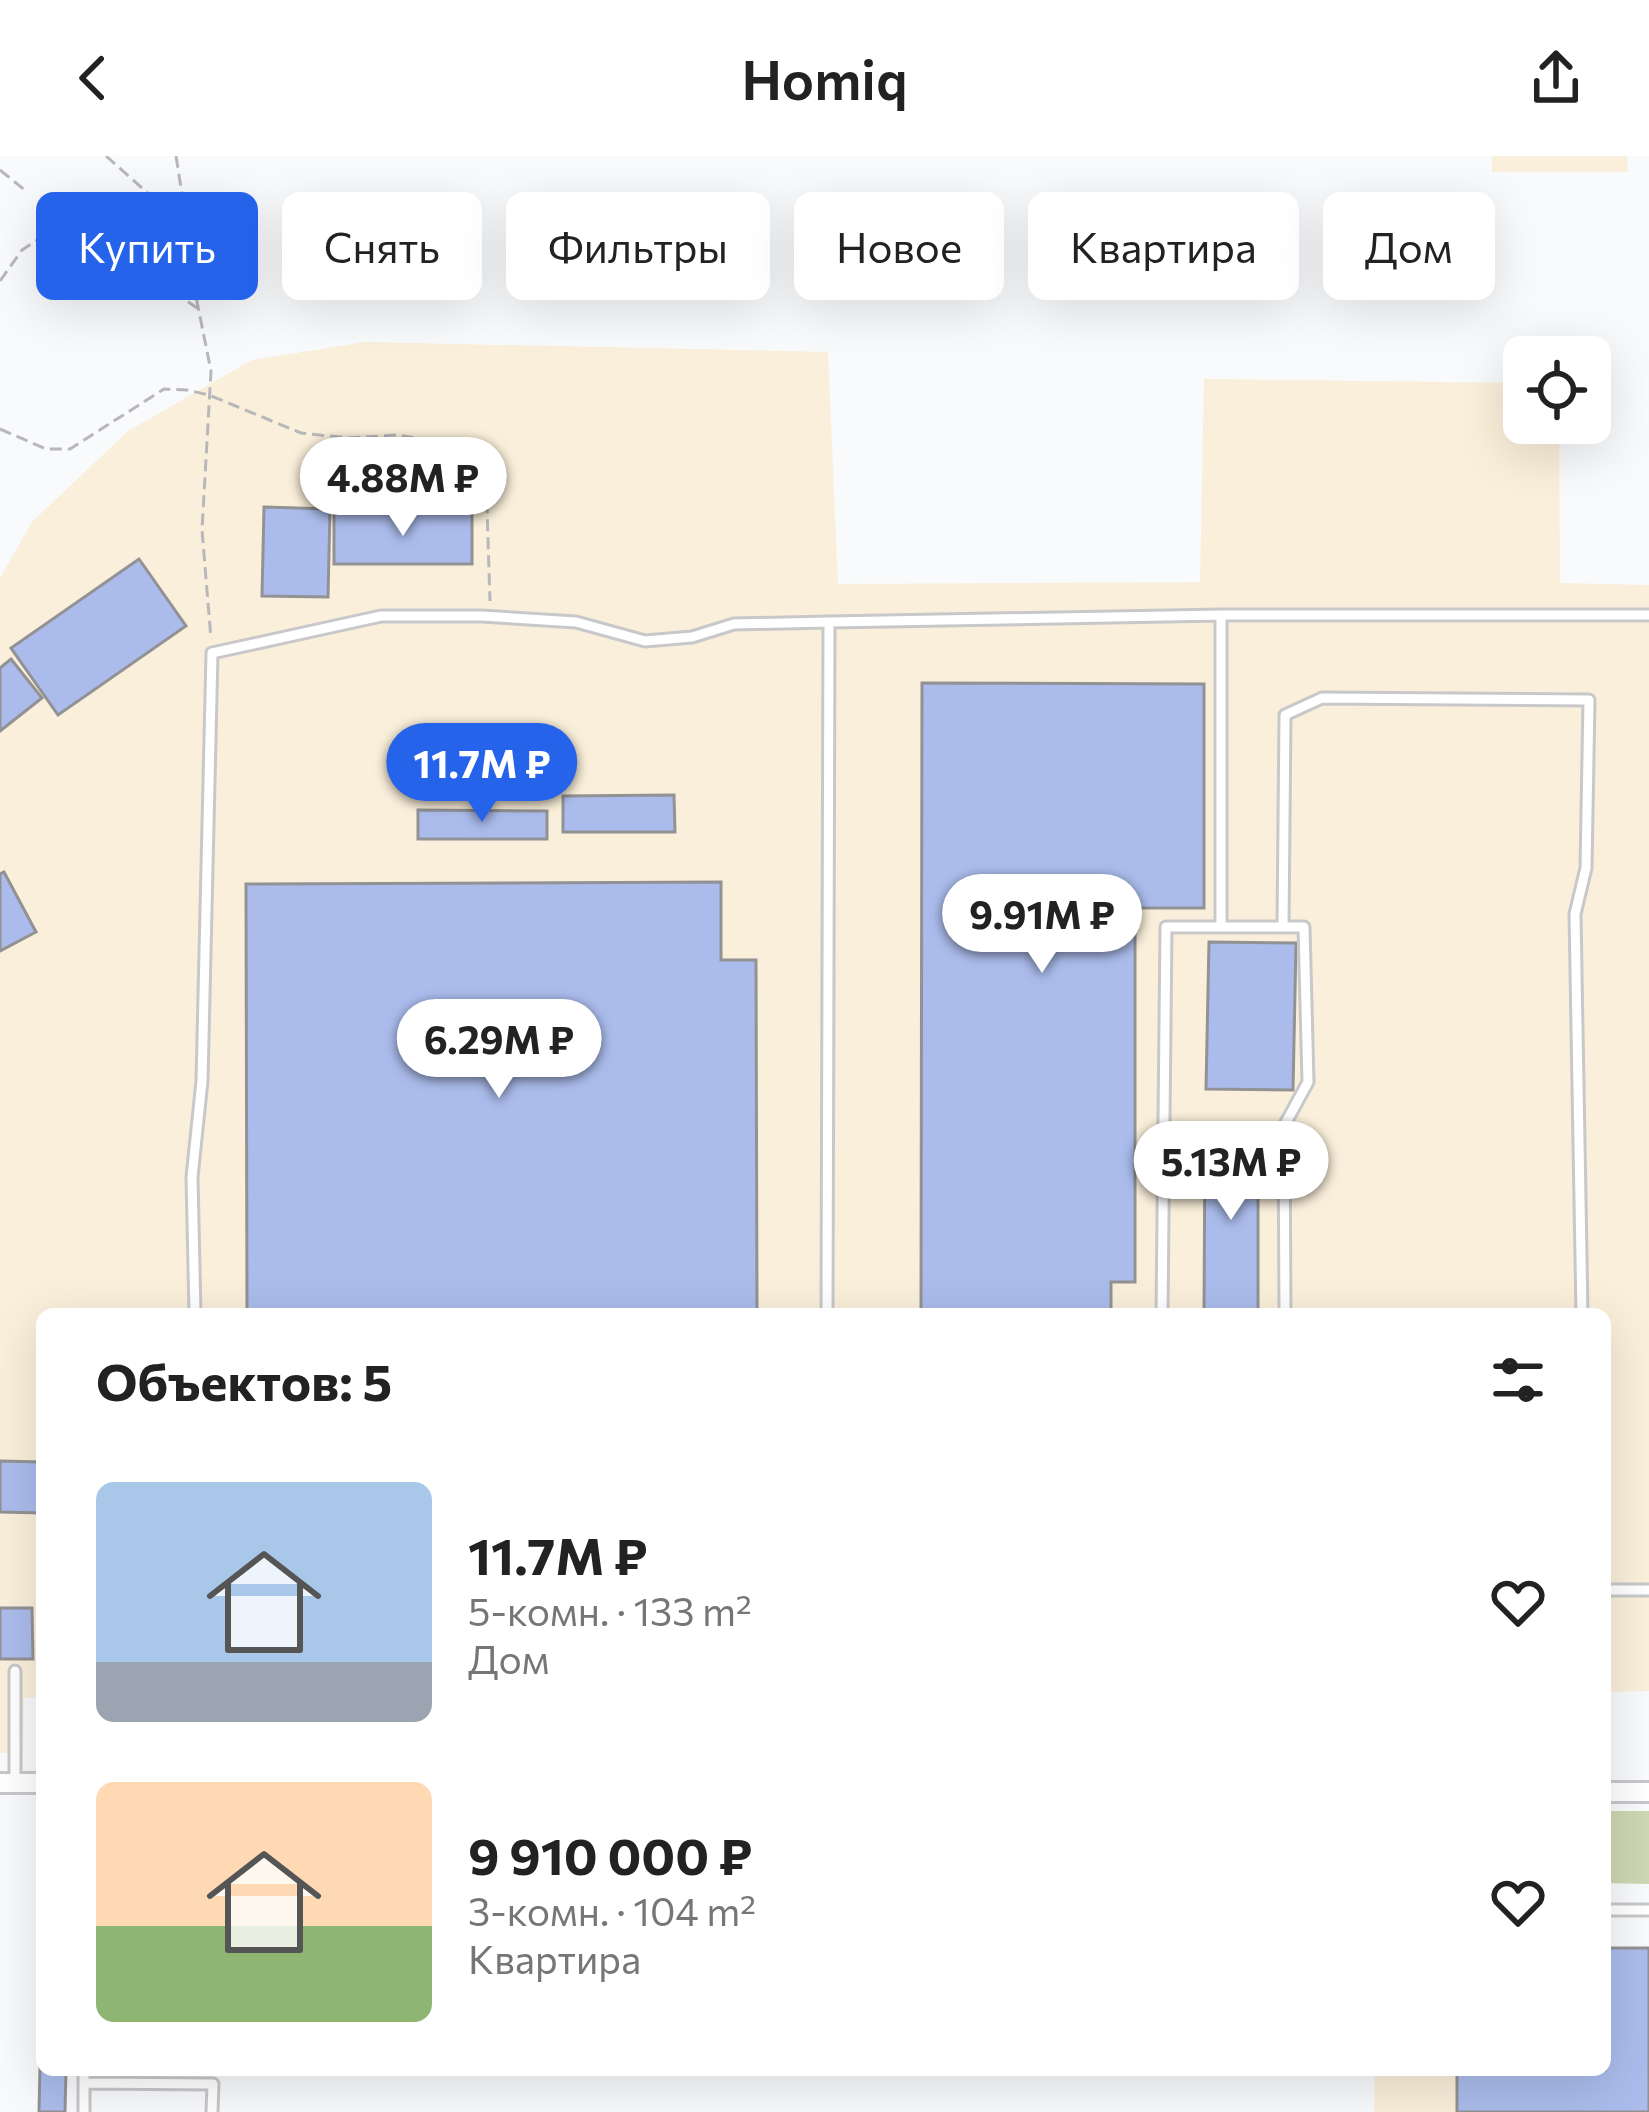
<!DOCTYPE html>
<html lang="ru">
<meta charset="utf-8">
<style>
:root{--surface:#fff;--page:#f2f2f2;--text:#222;--muted:#767676;--accent:#2563eb}
body{margin:0;font-family:Commissioner,sans-serif;background:var(--page);color:var(--text);height:100vh;display:flex;flex-direction:column;font-size:45px;white-space:nowrap}
*{box-sizing:border-box;margin:0}
p{font-size:39px;color:var(--muted)}
.icon{flex:none;width:66px;height:66px;fill:none;stroke:currentColor;stroke-width:2;stroke-linecap:round;stroke-linejoin:round}
.map{position:relative;flex:1;overflow:hidden}
.details{position:absolute;left:36px;top:1152px;width:1575px;height:768px;display:flex;flex-direction:column;background:var(--surface);border-radius:18px;box-shadow:0 12px 48px #0002}
.details>*{flex:none}
.banner{position:absolute;left:36px;top:36px;width:1578px;height:108px;display:flex;gap:24px}
.controls{position:absolute;left:1503px;top:180px;display:grid;gap:24px}
.controls a{display:grid;place-items:center;width:108px;height:108px;border-radius:18px;background:var(--surface);box-shadow:0 12px 48px #0002;font-size:60px}
.price{position:absolute;translate:-50% -102px;padding:0 27px;border-radius:42px;background:#fff;color:#222;font-size:39px;line-height:78px;filter:drop-shadow(0 3px 6px #0008)}
.price::after{content:'';position:absolute;left:50%;top:72px;width:36px;height:27px;margin-left:-18px;background:inherit;clip-path:polygon(0 0,100% 0,50% 100%)}
.price.selected{background:var(--accent);color:#fff}
ul{padding:0;list-style:none}
li{display:flex;align-items:center;gap:36px;height:300px;padding:0 60px}
li span{display:grid;place-items:center;flex:none;width:336px;height:240px;border-radius:18px;color:#555}
li>.icon{margin-inline-start:auto}
span .icon{width:144px;height:144px;fill:#fffc;stroke-width:1}
li b{font-size:51px}
h2{display:flex;justify-content:space-between;align-items:center;height:144px;padding:0 60px;font-size:51px}
.chip{padding:0 42px;border-radius:18px;background:var(--surface);box-shadow:0 12px 48px #0002;font-size:42px;line-height:108px}
.chip.selected{background:var(--accent);color:#fff}
header{display:flex;justify-content:space-between;align-items:center;height:156px;padding:0 60px;background:var(--surface);font-size:54px;font-weight:600}
.map>svg:first-child{display:block}
.industrial{fill:#faefda}
.green{fill:#cdd7b2}
.building{fill:#abbcec;stroke:#929294;stroke-width:3}
.lines{fill:none;stroke-linecap:round;stroke-linejoin:round}
.service-casing{stroke:#c8c8ca;stroke-width:15}
.minor-casing{stroke:#c8c8ca;stroke-width:24}
.path{stroke:#b8b8ba;stroke-width:3;stroke-dasharray:12 6;stroke-linecap:butt}
.service{stroke:#fff;stroke-width:9}
.minor{stroke:#fff;stroke-width:18}
</style>
<header><svg class="icon" aria-label="back" viewBox="0 0 24 24"><path d="M15 5l-7 7 7 7"/></svg>Homiq<svg class="icon" aria-label="share" viewBox="0 0 24 24"><path d="M12 15V3M7 8l5-5 5 5M5 13v7h14v-7"/></svg></header>
<div class="map">
<svg width="1649" height="1956" viewBox="0 0 1649 1956">
<rect width="100%" height="100%" fill="#f9fafc"/>
<path class="industrial" d="M1492,0H1627L1628,16H1492Z
M365,186L828,196L838,428L1200,426L1204,223L1524,227V267H1559L1560,427L1649,429V1535L1605,1536V1158H42V1541L24,1542L23,1597H0V422L32,366L128,275L252,204Z
M1605,1792H1649V1956H1374L1375,1914H1605Z"/>
<path class="green" d="M1605,1655H1649V1728L1605,1727Z"/>
<path class="building" d="M264,351L330,353L328,441L262,440Z
M334,357H472V408H334Z
M139,403L186,470L58,559L11,492Z
M11,503L42,542L0,575V512Z
M922,527L1204,528V752H1135V1126H1111V1158H921Z
M674,639L675,676H563V640Z
M418,654L547,655V683H418Z
M4,716L36,776L0,795V718Z
M721,726V804H756L757,1158H247L246,728Z
M1209,786L1296,787L1293,934L1206,933Z
M1205,975H1258V1158H1204Z
M0,1305L42,1306V1357L0,1356Z
M0,1452H32L33,1503H0Z
M1605,1792H1649V1956H1457V1914H1605Z
M42,1822V1914H66L65,1956H39Z"/>
<g class="lines">
<g class="service-casing">
<path id="service" d="M829,466L1221,459H1649
M1221,771H1304L1308,926L1284,970L1285,1158
M1283,771L1285,559L1322,542L1589,544L1586,712L1575,758L1582,1158
M195,1158L192,1021L202,925L212,497L381,460H482L576,466L645,485L692,481L734,468L829,466L827,1158
M1162,1158L1166,771H1221V459
M1605,1434H1649
M15,1627V1515
M1605,1754H1649
M84,1927L213,1928L212,1956
M84,1956V1914"/>
</g>
<g class="minor-casing">
<path id="minor" d="M0,1627H42
M1605,1636H1649"/>
</g>
<path class="path" d="M106,0L187,72L192,121L211,215L202,374L211,483
M176,0L187,70
M0,14L26,35
M0,125L22,94L56,72H84L197,152
M0,273L46,293H70L164,233L187,234L209,239L301,277L348,282L397,279L441,286L479,301L486,321L490,445"/>
<use href="#service" class="service"/>
<use href="#minor" class="minor"/>
</g>
</svg>
<div class="controls">
<a><svg class="icon" aria-label="locate" viewBox="0 0 24 24"><circle cx="12" cy="12" r="6"/><path d="M12 2v4M12 18v4M2 12h4M18 12h4"/></svg></a>
</div>
<b class="price" style="left:403px;top:383px">4.88M ₽</b>
<b class="price selected" style="left:482px;top:669px">11.7M ₽</b>
<b class="price" style="left:1042px;top:820px">9.91M ₽</b>
<b class="price" style="left:499px;top:945px">6.29M ₽</b>
<b class="price" style="left:1231px;top:1067px">5.13M ₽</b>
<div class="banner">
<a class="chip selected">Купить</a>
<a class="chip">Снять</a>
<a class="chip">Фильтры</a>
<a class="chip">Новое</a>
<a class="chip">Квартира</a>
<a class="chip">Дом</a>
</div>
<section class="details">
<h2>Объектов: 5<svg class="icon" aria-label="filters" viewBox="0 0 24 24"><path d="M4 7h16M4 17h16"/><circle cx="9" cy="7" r="2"/><circle cx="15" cy="17" r="2"/></svg></h2>
<ul>
<li><span style="background:linear-gradient(#a9c7e8 75%,#9aa5b1 0)"><svg class="icon" aria-label="home" viewBox="0 0 24 24"><path d="M3 11l9-7 9 7M6 9v11h12V9"/></svg></span><div><b>11.7M ₽</b><p>5-комн. · 133 m²</p><p>Дом</p></div><svg class="icon" aria-label="heart" viewBox="0 0 24 24"><path d="M12 20l-8-8c-3-5 5-10 8-4 3-6 11-1 8 4z"/></svg></li>
<li><span style="background:linear-gradient(#ffd9b3 60%,#8fb573 0)"><svg class="icon" aria-label="home" viewBox="0 0 24 24"><path d="M3 11l9-7 9 7M6 9v11h12V9"/></svg></span><div><b>9 910 000 ₽</b><p>3-комн. · 104 m²</p><p>Квартира</p></div><svg class="icon" aria-label="heart" viewBox="0 0 24 24"><path d="M12 20l-8-8c-3-5 5-10 8-4 3-6 11-1 8 4z"/></svg></li>
</ul>
</section>
</div>
